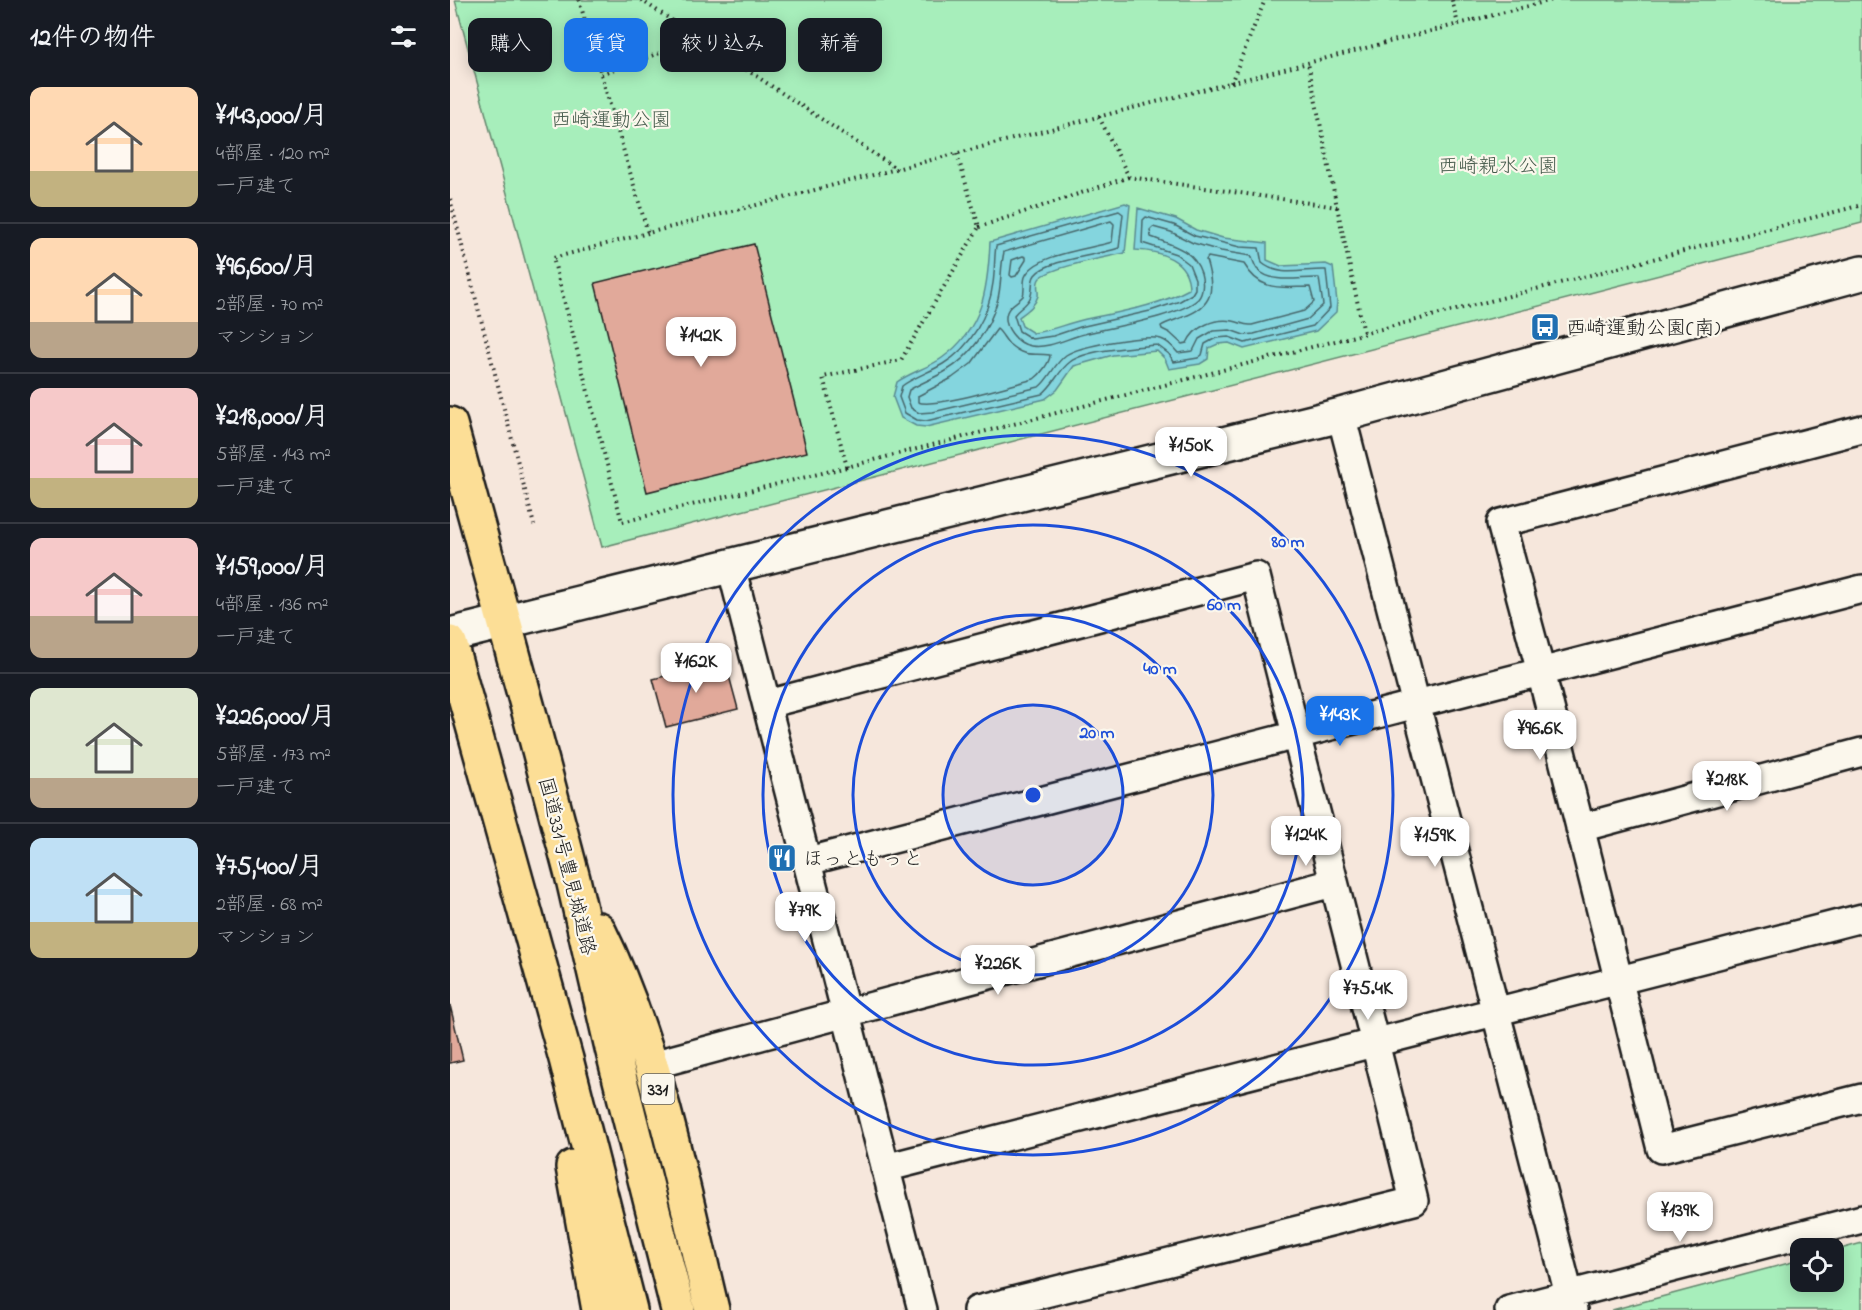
<!DOCTYPE html>
<html lang="ja">
<meta charset="utf-8">
<style>
:root{--surface:#171b24;--page:#242831;--text:#f1f3f6;--muted:#9ea1a6;--line:#363941;--accent:#1a73e8}
body{margin:0;font-family:"Indie Flower","Klee One",sans-serif;background:var(--page);color:var(--text);height:100vh;display:flex;flex-direction:column;font-size:22px;white-space:nowrap}
*{box-sizing:border-box;margin:0}
p{font-size:20px;color:var(--muted)}
.icon{flex:none;width:33px;height:33px;fill:none;stroke:currentColor;stroke-width:2;stroke-linecap:round;stroke-linejoin:round}
.map{position:relative;flex:1;overflow:hidden}
.sheet{display:flex;flex-direction:column;background:var(--surface);width:450px}
.sheet>*{flex:none}
.top-card{position:absolute;left:18px;top:18px;width:570px;height:54px;display:flex;gap:12px}
.fabs{position:absolute;left:1340px;top:1238px;display:grid;gap:12px}
.fabs a{display:grid;place-items:center;width:54px;height:54px;border-radius:12px;background:var(--surface);box-shadow:0 3px 15px #0003;font-size:30px}
.price{position:absolute;translate:-50% -51px;padding:0 14px;border-radius:12px;background:#fff;color:#222;font-size:20px;line-height:39px;filter:drop-shadow(0 2px 3px #0008)}
.price::after{content:'';position:absolute;left:50%;top:36px;width:18px;height:14px;margin-left:-9px;background:inherit;clip-path:polygon(0 0,100% 0,50% 100%)}
.price.active{background:var(--accent);color:#fff}
ul{padding:0;list-style:none}
li{display:flex;align-items:center;gap:18px;height:150px;padding:0 30px}
li+li{border-top:2px solid var(--line)}
li span{display:grid;place-items:center;flex:none;width:168px;height:120px;border-radius:12px;color:#555}
li>.icon{margin-inline-start:auto}
span .icon{width:72px;height:72px;fill:#fffc;stroke-width:1}
li b{font-size:26px}
h2{display:flex;justify-content:space-between;align-items:center;height:72px;padding:0 30px;font-size:26px}
.chip{padding:0 21px;border-radius:12px;background:var(--surface);box-shadow:0 3px 15px #0003;font-size:21px;line-height:54px}
.chip.active{background:var(--accent);color:#fff}
main{display:flex;flex:1;min-height:0}
.map>svg:first-child{display:block}
.green{fill:#a7eebb;stroke:#62856c;stroke-width:1.5}
.water{fill:#84d5de;stroke:#5a8b90;stroke-width:1.5}
.lines{fill:none;stroke-linecap:round;stroke-linejoin:round}
.shore{stroke:#46666a;stroke-width:1.5}
.building{fill:#e1a99a;stroke:#1c1c1c;stroke-width:1.5}
.street-casing{stroke:#1c1c1c;stroke-width:32}
.secondary-casing{stroke:#1c1c1c;stroke-width:38}
.highway-casing{stroke:#1c1c1c;stroke-width:38}
.path{stroke:#1c1c1c;stroke-width:4;stroke-dasharray:1.5 4.5;stroke-linecap:butt}
.street{stroke:#fbf7ec;stroke-width:27}
.secondary{stroke:#fbf7ec;stroke-width:33}
.highway{stroke:#fcde96;stroke-width:33}
.ring{fill:none;stroke:#1d4ed8;stroke-width:3}
.labels{text-anchor:middle;stroke-width:4.5;stroke-linejoin:round;paint-order:stroke}
.shield{fill:#fbf7ec;stroke:#5f5e5a;stroke-width:1.5}
.shield-label{font-size:18px;font-weight:bold;fill:#1c1c1c}
.park-label{font-size:20px;fill:#465b4c;stroke:#fbf7ec}
.poi-label{font-size:20px;fill:#1c1c1c;stroke:#fbf7ec;text-anchor:start}
.street-label{font-size:20px;fill:#1c1c1c;stroke:#fbf7ec}
.centre{fill:#1d4ed8;stroke:#fbf7ec;stroke-width:3}
.ring-label{font-size:18px;text-anchor:middle;font-weight:bold;fill:#1d4ed8;stroke:#fbf7ec;stroke-width:4.5;stroke-linejoin:round;paint-order:stroke}
</style>
<main>
<section class="sheet">
<h2>12件の物件<svg class="icon" aria-label="filters" viewBox="0 0 24 24"><path d="M4 7h16M4 17h16"/><circle cx="9" cy="7" r="2"/><circle cx="15" cy="17" r="2"/></svg></h2>
<ul>
<li><span style="background:linear-gradient(#ffd9b3 70%,#c2b280 0)"><svg class="icon" aria-label="home" viewBox="0 0 24 24"><path d="M3 11l9-7 9 7M6 9v11h12V9"/></svg></span><div><b>¥143,000/月</b><p>4部屋 · 120 m²</p><p>一戸建て</p></div></li>
<li><span style="background:linear-gradient(#ffd9b3 70%,#b9a48a 0)"><svg class="icon" aria-label="home" viewBox="0 0 24 24"><path d="M3 11l9-7 9 7M6 9v11h12V9"/></svg></span><div><b>¥96,600/月</b><p>2部屋 · 70 m²</p><p>マンション</p></div></li>
<li><span style="background:linear-gradient(#f6c9c9 75%,#c2b280 0)"><svg class="icon" aria-label="home" viewBox="0 0 24 24"><path d="M3 11l9-7 9 7M6 9v11h12V9"/></svg></span><div><b>¥218,000/月</b><p>5部屋 · 143 m²</p><p>一戸建て</p></div></li>
<li><span style="background:linear-gradient(#f6c9c9 65%,#b9a48a 0)"><svg class="icon" aria-label="home" viewBox="0 0 24 24"><path d="M3 11l9-7 9 7M6 9v11h12V9"/></svg></span><div><b>¥159,000/月</b><p>4部屋 · 136 m²</p><p>一戸建て</p></div></li>
<li><span style="background:linear-gradient(#dfe7d0 75%,#b9a48a 0)"><svg class="icon" aria-label="home" viewBox="0 0 24 24"><path d="M3 11l9-7 9 7M6 9v11h12V9"/></svg></span><div><b>¥226,000/月</b><p>5部屋 · 173 m²</p><p>一戸建て</p></div></li>
<li><span style="background:linear-gradient(#bfe0f5 70%,#c2b280 0)"><svg class="icon" aria-label="home" viewBox="0 0 24 24"><path d="M3 11l9-7 9 7M6 9v11h12V9"/></svg></span><div><b>¥75,400/月</b><p>2部屋 · 68 m²</p><p>マンション</p></div></li>
</ul>
</section>
<div class="map">
<svg width="1412" height="1310" viewBox="0 0 1412 1310">
<rect width="100%" height="100%" fill="#f6e7dc"/>
<filter id="ink" filterUnits="userSpaceOnUse"><feTurbulence type="fractalNoise" baseFrequency=".0167" numOctaves="2"/><feDisplacementMap in="SourceGraphic" scale="12" xChannelSelector="R" yChannelSelector="G"/><feConvolveMatrix kernelMatrix="1 2 1 2 8 2 1 2 1" color-interpolation-filters="sRGB"/></filter>
<g filter="url(#ink)">
<path class="green" d="M5,0H1412V223L152,547Z
M1412,1243V1310H1162L1350,1260V1281H1383V1251Z"/>
<path class="water" d="M675,203L680,205L675,253C658,257 601,267 590,278C585,283 589,290 588,296C585,306 577,311 569,317L572,326L583,333C600,331 615,324 632,320C668,312 706,307 739,289C739,259 710,251 685,250L688,208L726,219L746,230L773,238L817,243V260L831,266L876,264L883,267L887,302L886,312L866,331L794,349L779,343L768,344L759,348L758,359L750,364L719,369L715,359L707,351L663,355L624,366L607,390L595,399L476,427L466,426L451,418L443,397L447,382C461,372 478,368 492,358C533,329 538,288 540,242Z"/>
<g class="lines">
<path class="shore" d="M669,211L673,214L669,248C650,255 596,260 585,275C580,282 584,290 580,298C576,306 569,308 564,315L569,331L582,339L603,336L630,327L700,311L730,301L742,294L745,289V279L739,264L726,254L692,243L693,220L696,217L724,225L745,236L790,247L809,248L812,263C830,278 854,269 876,270L880,308L863,326L795,343L779,337L766,338L755,344L752,355L748,358L724,362L719,354L707,345C686,347 636,349 620,362C608,371 604,385 592,394L476,421L467,420L455,413L449,397L452,386C464,377 480,372 493,364C521,347 539,315 543,283C545,271 544,258 546,246Z
M661,221L664,224L662,242C640,249 584,254 575,277C573,283 575,290 573,296C568,302 560,304 557,312C552,326 567,344 581,346C599,349 617,338 634,334C661,327 729,317 748,299C754,292 753,280 751,273C743,249 722,245 701,237L700,230L703,227L721,232L743,243L771,251L801,256C803,259 804,265 807,269C822,285 850,277 869,278L873,305L858,319L804,334L794,335L780,330L763,331L749,339L743,351L728,353C724,348 718,341 711,339C696,334 629,346 616,355C604,364 600,378 589,387L483,412L469,413L461,408L457,397L459,390C471,383 484,378 496,371C520,357 539,330 547,302C552,286 550,268 554,252Z
M573,256L576,257V260L566,276L562,277L560,275L562,260Z
M758,257L794,264C811,293 832,287 860,287L864,302L854,311L802,325C794,326 790,322 783,321C764,318 745,326 737,343L732,344L720,333L712,329L711,326C717,322 726,320 733,317C764,306 765,289 756,260Z
M547,329C552,333 554,339 559,344C577,359 581,352 600,355C600,362 591,374 584,379C563,384 485,409 468,402V396L502,378L521,364Z"/>
</g>
<path class="building" d="M304,244L357,452L197,492L145,283Z
M275,661L288,709L216,727L203,679Z
M0,1005L13,1060L0,1063Z"/>
<g class="lines">
<g class="street-casing">
<path id="street" d="M891,415L1123,1310
M1412,429L1051,523L1091,672L1211,1149L1412,1098
M281,566L472,1310
M317,704L806,576C858,785 914,992 964,1201L527,1310
M1130,828L1412,752
M358,861L1412,589
M202,1065L883,883
M435,1168L1412,918
M1059,1310L1412,1219"/>
</g>
<g class="secondary-casing">
<path id="secondary" d="M0,635L891,415L1412,273"/>
</g>
<g class="highway-casing">
<path id="highway" d="M0,424L79,712L123,879L162,1048L228,1310
M0,643L116,1059L180,1310
M148,929C207,1048 231,1182 262,1310
M123,1167L149,1310"/>
</g>
<path class="path" d="M129,0L198,233L1024,20
M191,0L447,169
M1002,0L1008,24
M1024,20L1102,0
M151,74L249,39
M781,83L815,0
M649,117L679,177L887,207L858,63
M507,154L529,227L451,360L373,377L397,467L1412,205
M0,199L84,525
M887,207L914,333
M529,227L679,177
M198,233L103,258L172,522L397,467"/>
<use href="#street" class="street"/>
<use href="#secondary" class="secondary"/>
<use href="#highway" class="highway"/>
</g>
</g>
<circle cx="583" cy="795" r="90" fill="#1d4ed8" fill-opacity=".12"/>
<g class="ring">
<circle cx="583" cy="795" r="90"/>
<circle cx="583" cy="795" r="180"/>
<circle cx="583" cy="795" r="270"/>
<circle cx="583" cy="795" r="360"/>
</g>
<defs>
<g id="bus-square" transform="scale(1.5)"><rect x="-9" y="-9" width="18" height="18" rx="4" fill="#1f6fb2" stroke="#fbf7ec"/><path d="M-5-6H5V4H4V6H2V4H-2V6H-4V4H-5ZM-3.5-4V0h7V-4ZM-3.5 1.2v1.5H-2V1.2ZM2 1.2v1.5H3.5V1.2Z" fill="#fff"/></g>
<g id="restaurant-square" transform="scale(1.5)"><rect x="-9" y="-9" width="18" height="18" rx="4" fill="#1f6fb2" stroke="#fbf7ec"/><path d="M-5-6h1v4h1v-4h1v4h1v-4h1v5L-1.5 .5V6h-2V.5L-5-1ZM5-6V6H3V1.5H1.5Q1.5-4 5-6Z" fill="#fff"/></g>
</defs>
<g fill-rule="evenodd">
<use href="#bus-square" x="1095" y="327"/>
<use href="#restaurant-square" x="332" y="858"/>
</g>
<g class="labels">
<rect class="shield" x="191.5" y="1074" width="33" height="30" rx="4.5"/>
<g class="shield-label">
<text x="208" y="1095">331</text>
</g>
<g class="park-label">
<text x="161" y="126">西崎運動公園</text>
<text x="1048" y="172">西崎親水公園</text>
</g>
<g class="poi-label">
<text x="1116" y="334">西崎運動公園(南)</text>
<text x="353" y="865">ほっともっと</text>
</g>
<g class="street-label">
<text transform="translate(118 866) rotate(76)" y="7">国道331号豊見城道路</text>
</g>
</g>
<circle cx="583" cy="795" r="9" class="centre"/>
<g class="ring-label">
<text x="838" y="547">80 m</text>
<text x="774" y="610">60 m</text>
<text x="710" y="674">40 m</text>
<text x="647" y="738">20 m</text>
</g>
</svg>
<div class="fabs">
<a><svg class="icon" aria-label="locate" viewBox="0 0 24 24"><circle cx="12" cy="12" r="6"/><path d="M12 2v4M12 18v4M2 12h4M18 12h4"/></svg></a>
</div>
<b class="price" style="left:251px;top:368px">¥142K</b>
<b class="price" style="left:741px;top:478px">¥150K</b>
<b class="price" style="left:246px;top:694px">¥162K</b>
<b class="price active" style="left:890px;top:747px">¥143K</b>
<b class="price" style="left:1090px;top:761px">¥96.6K</b>
<b class="price" style="left:1277px;top:812px">¥218K</b>
<b class="price" style="left:856px;top:867px">¥124K</b>
<b class="price" style="left:985px;top:868px">¥159K</b>
<b class="price" style="left:355px;top:943px">¥79K</b>
<b class="price" style="left:548px;top:996px">¥226K</b>
<b class="price" style="left:918px;top:1021px">¥75.4K</b>
<b class="price" style="left:1230px;top:1243px">¥139K</b>
<div class="top-card">
<a class="chip">購入</a>
<a class="chip active">賃貸</a>
<a class="chip">絞り込み</a>
<a class="chip">新着</a>
</div>
</div>
</main>
